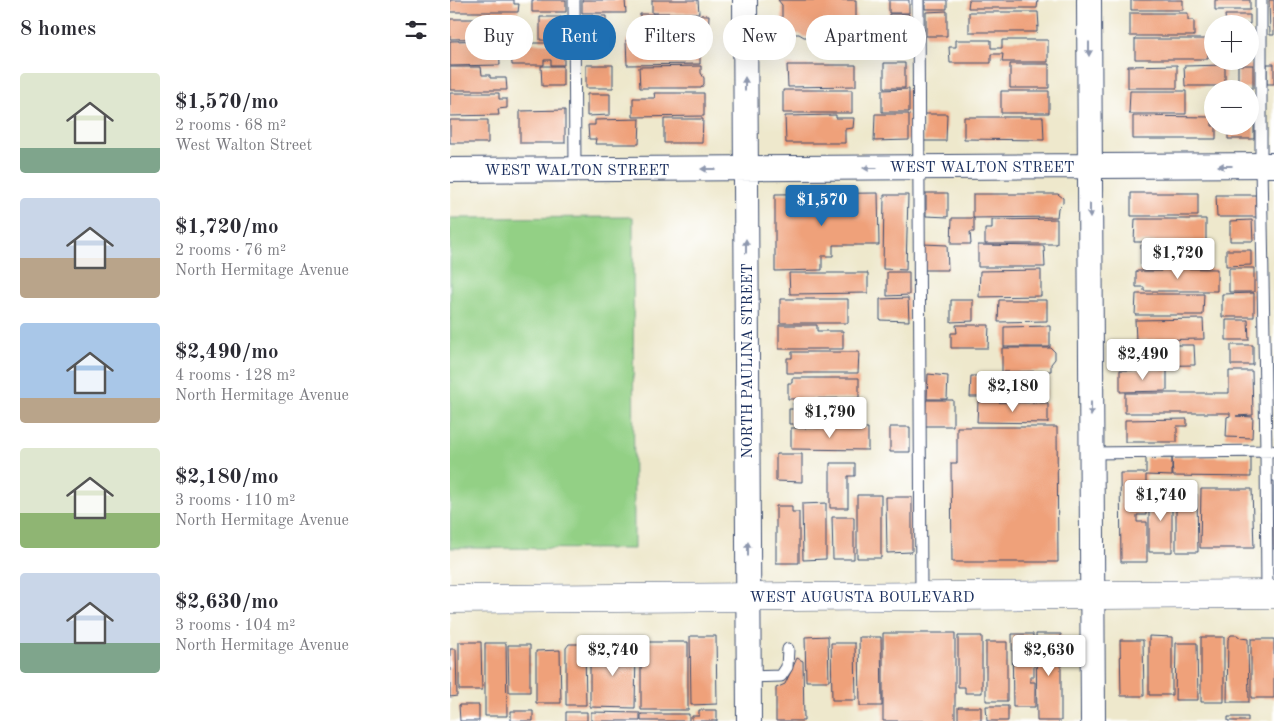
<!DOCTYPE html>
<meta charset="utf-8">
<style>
:root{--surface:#fff;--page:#f7f7f7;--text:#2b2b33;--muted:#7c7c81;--accent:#1f6fb2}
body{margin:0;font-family:"Old Standard TT",serif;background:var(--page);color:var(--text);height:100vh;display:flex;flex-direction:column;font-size:19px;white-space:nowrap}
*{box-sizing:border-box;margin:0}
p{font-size:16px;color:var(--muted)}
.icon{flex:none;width:28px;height:28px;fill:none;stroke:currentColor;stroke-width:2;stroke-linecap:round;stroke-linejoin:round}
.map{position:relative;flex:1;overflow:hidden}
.sheet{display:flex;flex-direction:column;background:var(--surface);width:450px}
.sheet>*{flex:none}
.guide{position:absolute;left:15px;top:15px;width:475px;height:45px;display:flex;gap:10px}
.fabs{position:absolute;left:754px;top:15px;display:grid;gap:10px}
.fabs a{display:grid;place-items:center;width:55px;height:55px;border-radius:50%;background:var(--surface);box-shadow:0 5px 20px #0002;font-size:25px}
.price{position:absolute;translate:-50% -42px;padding:0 11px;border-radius:5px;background:#fff;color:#222;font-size:16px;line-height:32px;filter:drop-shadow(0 1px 2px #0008)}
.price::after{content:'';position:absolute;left:50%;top:30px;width:15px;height:11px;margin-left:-8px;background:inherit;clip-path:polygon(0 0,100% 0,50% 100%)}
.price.current{background:var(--accent);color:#fff}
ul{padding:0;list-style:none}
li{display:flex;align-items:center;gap:15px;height:125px;padding:0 20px}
li span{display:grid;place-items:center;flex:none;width:140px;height:100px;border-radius:5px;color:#555}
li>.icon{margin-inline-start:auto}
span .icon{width:60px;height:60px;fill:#fffc;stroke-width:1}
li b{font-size:21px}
h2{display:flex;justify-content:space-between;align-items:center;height:60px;padding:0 20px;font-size:21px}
.tag{padding:0 18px;border-radius:22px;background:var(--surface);box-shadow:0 5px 20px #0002;font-size:18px;line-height:45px}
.tag.current{background:var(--accent);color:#fff}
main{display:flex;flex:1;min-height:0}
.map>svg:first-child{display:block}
.green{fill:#93d085;stroke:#578072}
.building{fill:#efa17a}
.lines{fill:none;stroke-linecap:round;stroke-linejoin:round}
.service-casing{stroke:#3b4b6e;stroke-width:13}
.minor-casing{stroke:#3b4b6e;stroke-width:26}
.tertiary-casing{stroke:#3b4b6e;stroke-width:29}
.service{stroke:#fff;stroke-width:11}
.minor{stroke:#fff;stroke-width:24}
.tertiary{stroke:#fff;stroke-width:28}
.oneway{fill:#8d97ae}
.labels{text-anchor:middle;stroke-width:4;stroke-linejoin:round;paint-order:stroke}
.street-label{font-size:15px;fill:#1b2f5e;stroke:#fff}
</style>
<main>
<section class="sheet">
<h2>8 homes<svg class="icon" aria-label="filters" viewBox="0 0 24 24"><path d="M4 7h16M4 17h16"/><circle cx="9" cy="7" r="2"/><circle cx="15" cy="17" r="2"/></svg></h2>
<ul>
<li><span style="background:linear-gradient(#dfe7d0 75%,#7fa58c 0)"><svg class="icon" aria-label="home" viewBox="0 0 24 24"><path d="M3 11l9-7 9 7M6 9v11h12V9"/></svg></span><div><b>$1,570/mo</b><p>2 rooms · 68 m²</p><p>West Walton Street</p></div></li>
<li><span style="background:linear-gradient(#c9d6e8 60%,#b9a48a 0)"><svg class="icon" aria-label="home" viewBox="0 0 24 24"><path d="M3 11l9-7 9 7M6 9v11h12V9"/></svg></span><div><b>$1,720/mo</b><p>2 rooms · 76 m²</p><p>North Hermitage Avenue</p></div></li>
<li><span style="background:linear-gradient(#a9c7e8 75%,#b9a48a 0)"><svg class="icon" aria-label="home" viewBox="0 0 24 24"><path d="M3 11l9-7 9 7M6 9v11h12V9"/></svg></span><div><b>$2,490/mo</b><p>4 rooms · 128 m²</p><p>North Hermitage Avenue</p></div></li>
<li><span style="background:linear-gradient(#dfe7d0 65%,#8fb573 0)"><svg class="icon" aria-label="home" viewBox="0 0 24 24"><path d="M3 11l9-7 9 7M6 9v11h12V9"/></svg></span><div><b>$2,180/mo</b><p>3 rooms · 110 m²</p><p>North Hermitage Avenue</p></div></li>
<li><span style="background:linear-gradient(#c9d6e8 70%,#7fa58c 0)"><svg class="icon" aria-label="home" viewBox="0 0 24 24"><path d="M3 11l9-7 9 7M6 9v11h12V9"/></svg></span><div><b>$2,630/mo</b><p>3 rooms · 104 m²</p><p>North Hermitage Avenue</p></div></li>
</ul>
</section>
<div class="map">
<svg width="824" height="721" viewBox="0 0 824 721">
<rect width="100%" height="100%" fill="#fff"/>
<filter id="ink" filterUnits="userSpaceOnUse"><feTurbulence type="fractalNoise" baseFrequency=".02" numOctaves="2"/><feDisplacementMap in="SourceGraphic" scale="10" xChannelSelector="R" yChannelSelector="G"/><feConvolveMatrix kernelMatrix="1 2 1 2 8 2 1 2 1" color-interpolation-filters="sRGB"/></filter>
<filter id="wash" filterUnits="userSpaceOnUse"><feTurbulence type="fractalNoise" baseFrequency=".0096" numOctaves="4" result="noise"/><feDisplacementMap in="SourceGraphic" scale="20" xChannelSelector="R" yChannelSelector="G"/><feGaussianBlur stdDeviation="1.12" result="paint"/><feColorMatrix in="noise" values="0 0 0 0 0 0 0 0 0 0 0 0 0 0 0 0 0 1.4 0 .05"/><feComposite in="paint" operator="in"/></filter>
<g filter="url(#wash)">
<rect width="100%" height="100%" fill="#eee8cc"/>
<path class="green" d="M183,217L184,549L0,548V218Z"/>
<g id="blocks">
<path class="building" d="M0,0H64V4H69L68,12H0Z
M82,0H116V12H82Z
M132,0H175L176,13H132Z
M202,0H248L249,13H202Z
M328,0H406V34H366L363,37H354L349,34H333L329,31V25L332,21V5Z
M439,0H459V13H439Z
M475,0H497V9H475Z
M519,0H588L587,8H518Z
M681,0H733V10H681Z
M765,0H800V10H765Z
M819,0H824V35H820Z
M497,11V36H476V12Z
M519,12H588L589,27L587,26V32H519Z
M680,13H738V20H744V36H680Z
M190,14L259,15L258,34L189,33Z
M439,14H459V37H439Z
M775,15H800V24H776Z
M134,16H156V37H134Z
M90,17H111V41L90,40Z
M0,19H60V38L0,39Z
M685,39H758V59H685Z
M49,40L50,65L0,66V41Z
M176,40H250V64L177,65Z
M506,40H541V48H552V40H598V62H552L553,54H541V63H500L499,47H506Z
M61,43H114V65H101V60H94V65H62Z
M434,63H455V88H434Z
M560,64H599V88H560Z
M817,64H824V84H817Z
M136,65H163V88H136Z
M337,65H406V86L338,87Z
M727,65V88H678V66Z
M775,65V86H735L734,66Z
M788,65H803V88H788Z
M91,66H113V86H92Z
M251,66V73L254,78V84L251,88H190L189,67Z
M0,67H31L32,75H40V78H56L57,90H0Z
M459,89V112H432V90Z
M333,90H402V113H333Z
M551,91H599V113H551Z
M680,91H736V114H679Z
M0,93H49V99H57V108L48,109L49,115L0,116Z
M204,93H254V116L183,117V98H205Z
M137,94H160V115L137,116Z
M115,110V143H70V111Z
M425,114H459V140L424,141Z
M474,114H497L496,141H474Z
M386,115V118H404L403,128L395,129V143H336L335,116Z
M800,115H804V139H778V126H800Z
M683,116L762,117V126H766V139H683Z
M514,117H593L594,140L514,139Z
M190,119L189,144H145L146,139H139L138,125H145V120Z
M214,119H253L252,143H214Z
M0,120H38V143H0Z
M428,193L429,245H383V256H372V270L325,271V194Z
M476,193H498V217L476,216Z
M681,193H748V216H681Z
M523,194H608L613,198V203L608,208L607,217L523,218Z
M434,195H458L456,270L433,269Z
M766,195H808V217H767Z
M502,218H524V232H520L521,244H501Z
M607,219V244H535V229H542V220Z
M685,219H756V242H684Z
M802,220L803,241H780V221Z
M473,244L497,245L498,270H473Z
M528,245L594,246L595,267H528Z
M691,245H755V265H691Z
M776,250H801V265L776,266Z
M711,268L767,269V291H694V287H686V271H711Z
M779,268H804V292H779Z
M591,270V296L529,297L530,271Z
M437,272H459V295L437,296Z
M339,273H418V293L340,294Z
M804,293V317H772V294Z
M686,294H754L753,315H685Z
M458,298L459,321L430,320V299Z
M330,299H398V323H330Z
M501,300H523V321L501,322Z
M549,300H597V321L548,322Z
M753,319L754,339L686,340L685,320Z
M776,320H798L799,340H776Z
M329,325H367V331H393V349H329Z
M506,325H539L538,348H501V333H507Z
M600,326V347H554V327Z
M687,345H744L745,365L687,366Z
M781,345H803V365H781Z
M552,348H601L605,352V359L601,364V371L552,372Z
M342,352H409L408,373H337V358H342Z
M670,370H717V391L670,392Z
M779,371H802L803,415L786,416L803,417L802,438L776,437L777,417L780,416V413H675V393H779Z
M478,374L498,376L497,399H477Z
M521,376H596V397H520Z
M342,378H409V398L338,399V383H342Z
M476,400H503V426H475Z
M528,402L598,403V423L527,422Z
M343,403H409V424H339V409H344Z
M737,419V426H727V442H675V420Z
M440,427H460V452H440Z
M507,427H607L608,562H502L501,463H507Z
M341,428H418V450L341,449Z
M326,454H352V482L326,481Z
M722,457H801V477L723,476Z
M696,458H722V476L696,475V515H687V522H697V562H671L670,473H696Z
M380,463H405V476H398V508H380Z
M819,481H824V549H820Z
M751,489H802L804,548H750Z
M699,492H722V552H699Z
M726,494H747L748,552H726Z
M407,495H431V558H407Z
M436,497H462V552L437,553Z
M376,503V559L353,560L352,504Z
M326,506H342V512H349V563H326Z
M382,517H404V559H383Z
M433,633H505V721H433Z
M562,634H583V655H578V661H584V677H580V682H585V707H563Z
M586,634H611V721H587Z
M781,635H787L791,638L798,639L799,702H777L778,639Z
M240,636H266L267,704L241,705Z
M378,636L379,681H356L355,637Z
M508,636H532V693H515V687H508Z
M699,636L722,637V695H699Z
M409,637H431L432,706H410Z
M751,637H774V702H751Z
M801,639H824V698H801Z
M670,640H693L694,696H671Z
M9,642H31L32,690H9Z
M191,642H238V710H191Z
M536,642H557V701H536Z
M35,643H56L57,716H35Z
M381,643H405L406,700H382Z
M726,643H747L748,700H725Z
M119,644H131L135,648L136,705H116V648Z
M58,645H80V692H59Z
M140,647L186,648L185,708L140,707Z
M0,649H6L7,696L0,697Z
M110,650L111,703H86V651Z
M347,658L353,661L354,721H326V688L335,684Z
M9,705H29V721H10Z
M536,706H558V721H537Z
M508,707H531V721H508Z
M249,710H267V721H242V716H249Z
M61,711H83V721H61Z
M116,712H137V721H116Z
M141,712L190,713V721H141Z
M191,714H239V721H191Z
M778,717H798V721H778Z"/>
</g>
</g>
<g filter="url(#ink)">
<use href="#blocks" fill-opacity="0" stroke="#3b4b6e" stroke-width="1"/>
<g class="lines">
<g class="service-casing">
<path id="service" d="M124,0L125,170
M468,0L471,596
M811,0V165L816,451L817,594
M641,453L822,451
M298,677L331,676L337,667L338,649"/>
</g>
<g class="minor-casing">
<path id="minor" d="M295,0L299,721
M639,0L643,721
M0,170L824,165"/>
</g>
<g class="tertiary-casing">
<path id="tertiary" d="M0,599L824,594"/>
</g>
<use href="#service" class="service"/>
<use href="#minor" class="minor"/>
<use href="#tertiary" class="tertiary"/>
</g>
<defs><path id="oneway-solid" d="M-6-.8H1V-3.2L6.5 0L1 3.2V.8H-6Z" transform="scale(1.25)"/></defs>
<g class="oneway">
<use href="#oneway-solid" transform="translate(639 49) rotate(90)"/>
<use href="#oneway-solid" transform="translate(295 84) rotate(-90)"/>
<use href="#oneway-solid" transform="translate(775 166) rotate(180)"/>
<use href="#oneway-solid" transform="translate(420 168) rotate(180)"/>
<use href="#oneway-solid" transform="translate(258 169) rotate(180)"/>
<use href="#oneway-solid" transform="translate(640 211) rotate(90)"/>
<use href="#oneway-solid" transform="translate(296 246) rotate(-90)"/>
<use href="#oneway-solid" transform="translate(641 409) rotate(90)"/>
<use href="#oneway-solid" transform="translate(298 549) rotate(-90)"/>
</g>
</g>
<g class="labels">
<g class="street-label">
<text x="532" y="172">WEST WALTON STREET</text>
<text x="127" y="175">WEST WALTON STREET</text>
<text transform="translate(297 361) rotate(-90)" y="5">NORTH PAULINA STREET</text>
<text x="412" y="602">WEST AUGUSTA BOULEVARD</text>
</g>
</g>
</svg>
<div class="fabs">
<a>+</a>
<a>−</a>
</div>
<b class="price current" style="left:372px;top:227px">$1,570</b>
<b class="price" style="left:728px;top:280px">$1,720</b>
<b class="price" style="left:693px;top:381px">$2,490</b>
<b class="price" style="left:563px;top:413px">$2,180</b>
<b class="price" style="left:380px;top:439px">$1,790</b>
<b class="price" style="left:711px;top:522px">$1,740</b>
<b class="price" style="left:163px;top:677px">$2,740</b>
<b class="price" style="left:599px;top:677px">$2,630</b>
<div class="guide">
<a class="tag">Buy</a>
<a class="tag current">Rent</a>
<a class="tag">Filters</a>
<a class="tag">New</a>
<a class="tag">Apartment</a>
</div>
</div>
</main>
